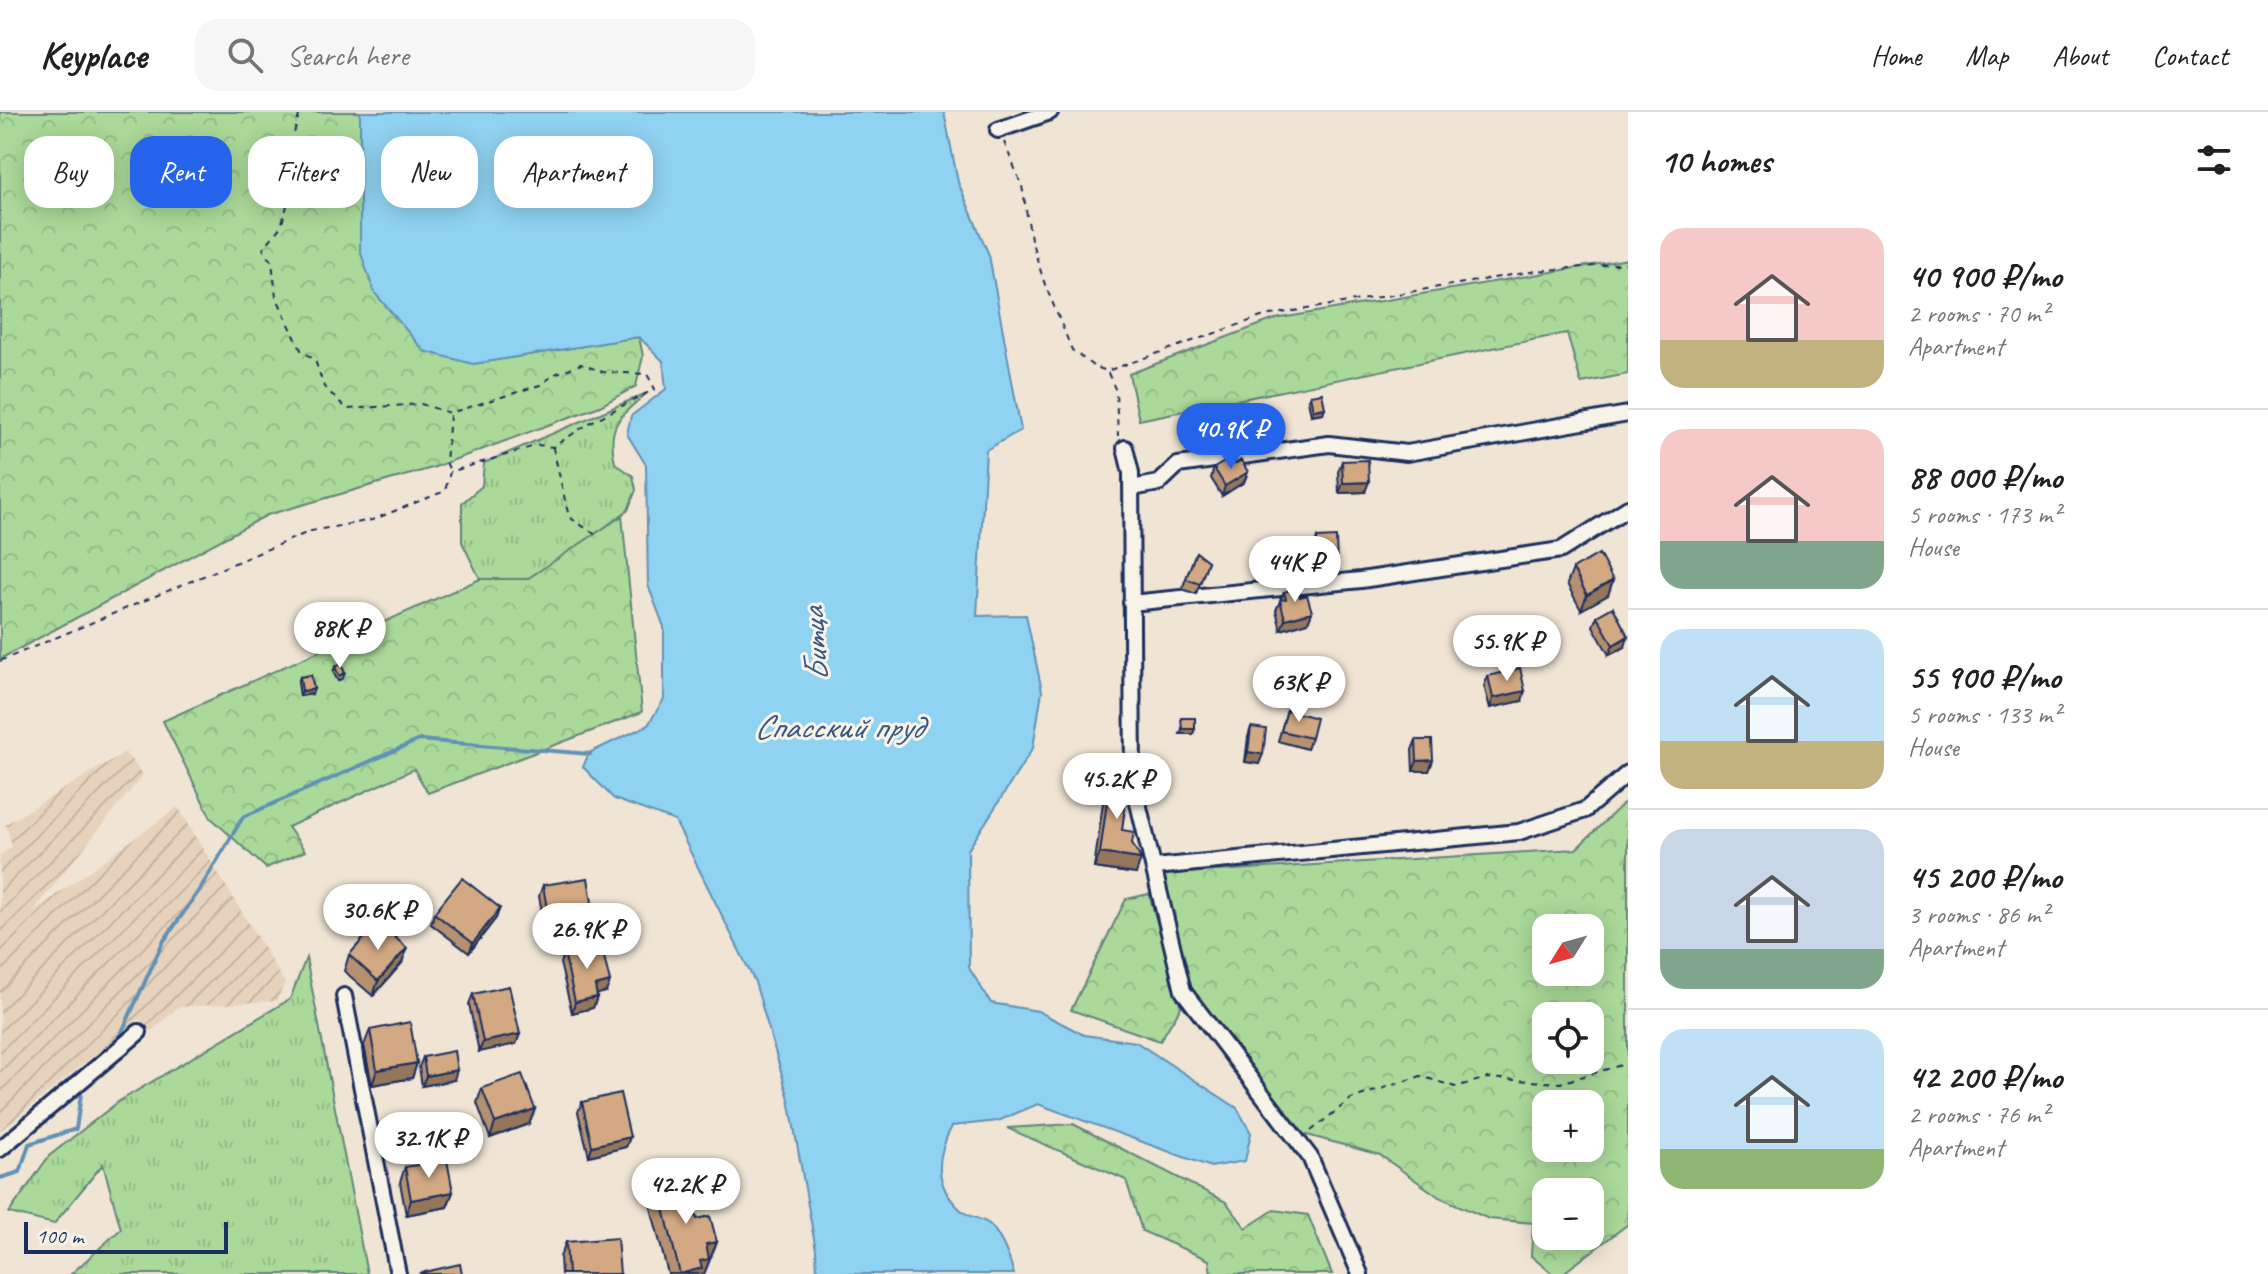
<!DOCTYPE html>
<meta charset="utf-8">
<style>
:root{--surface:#fff;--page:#f6f6f6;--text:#202124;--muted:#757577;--line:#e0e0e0;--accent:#2563eb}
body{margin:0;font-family:Caveat,sans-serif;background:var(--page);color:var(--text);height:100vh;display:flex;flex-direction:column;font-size:30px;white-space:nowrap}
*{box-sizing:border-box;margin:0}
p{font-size:26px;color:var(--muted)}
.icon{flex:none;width:44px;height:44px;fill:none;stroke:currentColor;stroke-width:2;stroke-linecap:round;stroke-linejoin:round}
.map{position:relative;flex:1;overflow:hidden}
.side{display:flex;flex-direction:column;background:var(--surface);width:640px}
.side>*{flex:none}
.hud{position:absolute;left:24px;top:24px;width:760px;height:72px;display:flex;gap:16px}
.needle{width:52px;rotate:233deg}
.tools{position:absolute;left:1532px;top:802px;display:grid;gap:16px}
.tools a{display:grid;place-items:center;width:72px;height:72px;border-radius:16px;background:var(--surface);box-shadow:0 4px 20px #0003;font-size:40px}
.scale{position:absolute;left:24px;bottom:20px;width:204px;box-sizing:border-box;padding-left:8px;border:4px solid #1b2f5e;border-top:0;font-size:22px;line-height:28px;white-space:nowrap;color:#1b2f5e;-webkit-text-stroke:6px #f7f3e8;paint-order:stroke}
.price{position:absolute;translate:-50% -68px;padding:0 18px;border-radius:28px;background:#fff;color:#222;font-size:26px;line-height:52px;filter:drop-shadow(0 2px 4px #0008)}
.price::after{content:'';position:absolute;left:50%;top:48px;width:24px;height:18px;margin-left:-12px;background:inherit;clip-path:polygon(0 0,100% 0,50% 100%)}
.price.current{background:var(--accent);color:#fff}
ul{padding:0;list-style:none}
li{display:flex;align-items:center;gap:24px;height:200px;padding:0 32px}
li+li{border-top:2px solid var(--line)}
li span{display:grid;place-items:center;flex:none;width:224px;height:160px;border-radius:24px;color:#555}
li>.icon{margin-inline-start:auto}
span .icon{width:96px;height:96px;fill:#fffc;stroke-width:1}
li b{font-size:34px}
h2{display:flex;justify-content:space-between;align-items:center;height:96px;padding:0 32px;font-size:34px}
.pill{padding:0 28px;border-radius:24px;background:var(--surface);box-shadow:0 4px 20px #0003;font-size:28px;line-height:72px}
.pill.current{background:var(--accent);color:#fff}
header{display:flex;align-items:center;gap:48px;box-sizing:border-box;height:112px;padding:0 40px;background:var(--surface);border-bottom:2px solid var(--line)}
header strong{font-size:38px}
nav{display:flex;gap:44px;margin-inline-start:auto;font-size:28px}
.search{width:560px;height:72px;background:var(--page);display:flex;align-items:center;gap:20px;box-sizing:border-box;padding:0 28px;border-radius:24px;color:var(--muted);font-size:30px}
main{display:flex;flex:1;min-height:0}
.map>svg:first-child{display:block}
.industrial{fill:url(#industrial-furrows)}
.grass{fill:url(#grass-tufts);stroke:#62847c;stroke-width:2}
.forest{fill:url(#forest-crowns);stroke:#62847c;stroke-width:2;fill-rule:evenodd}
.water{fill:#90d2f1;stroke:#6191b6;stroke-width:2}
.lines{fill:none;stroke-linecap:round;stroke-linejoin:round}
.stream{stroke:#6191b6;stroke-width:4}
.minor-casing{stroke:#1b2f5e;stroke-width:20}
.path{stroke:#1b2f5e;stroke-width:2;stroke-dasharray:6 6;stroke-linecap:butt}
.minor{stroke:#f7f3e8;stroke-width:14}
.wall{fill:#b59171;stroke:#1b2f5e;stroke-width:2}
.shaded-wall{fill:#93765c;stroke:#1b2f5e;stroke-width:2}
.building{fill:#d2a983;stroke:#1b2f5e;stroke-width:2}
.labels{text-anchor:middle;stroke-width:6;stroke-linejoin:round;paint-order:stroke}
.water-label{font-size:34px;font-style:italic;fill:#385883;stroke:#f7f3e8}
</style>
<header>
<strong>Keyplace</strong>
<div class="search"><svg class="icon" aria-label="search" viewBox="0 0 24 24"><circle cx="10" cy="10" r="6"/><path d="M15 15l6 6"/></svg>Search here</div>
<nav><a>Home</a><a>Map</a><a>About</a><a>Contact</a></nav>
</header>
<main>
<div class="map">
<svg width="1628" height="1162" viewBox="0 0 1628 1162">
<defs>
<pattern id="industrial-furrows" width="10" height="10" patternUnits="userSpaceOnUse" patternTransform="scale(2)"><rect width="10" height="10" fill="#e7d2bc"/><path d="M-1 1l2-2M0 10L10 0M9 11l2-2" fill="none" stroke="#c6b5a4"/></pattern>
<pattern id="grass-tufts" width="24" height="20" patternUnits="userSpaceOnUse" patternTransform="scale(2)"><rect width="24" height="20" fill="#aad999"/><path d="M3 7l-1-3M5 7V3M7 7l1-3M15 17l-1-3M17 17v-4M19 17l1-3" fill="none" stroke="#92bb86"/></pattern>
<pattern id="forest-crowns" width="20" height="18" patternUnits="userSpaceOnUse" patternTransform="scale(2)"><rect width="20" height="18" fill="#aad999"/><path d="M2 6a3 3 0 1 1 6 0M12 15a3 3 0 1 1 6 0" fill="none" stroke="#92bb86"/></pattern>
</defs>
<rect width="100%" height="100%" fill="#f0e4d4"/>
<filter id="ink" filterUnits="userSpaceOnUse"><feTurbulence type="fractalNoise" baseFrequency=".0125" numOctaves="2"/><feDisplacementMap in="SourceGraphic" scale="16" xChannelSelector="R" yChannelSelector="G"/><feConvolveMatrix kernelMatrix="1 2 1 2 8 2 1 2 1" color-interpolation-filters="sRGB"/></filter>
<g filter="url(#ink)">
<path class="industrial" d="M125,640L143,663L31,801L178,695L285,871L276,889L178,895L151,920L139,907L0,1019V743L12,735L6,712Z"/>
<path class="grass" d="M647,281C620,304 606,313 615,351L633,364L636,378L628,398L566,444L527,467H480L462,430V391L482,374L484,351Z
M306,846L367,1162H71L121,1117L103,1052L54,1112L9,1101L49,1044L118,990L290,887Z"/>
<path class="forest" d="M0,0H360V138L473,252L639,225L643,244L636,274L600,294L432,356L267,403L0,547Z
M1628,147V262L1581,271L1567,221L1139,308L1129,262L1275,207Z
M622,404L642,600L428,681L414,657L288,715L305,739L266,756L211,706L163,609L480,467H527Z
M1628,687V1112L1562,1162H1553L1531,1144L1533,1111L1489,1107L1439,1085L1380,1043L1300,1021L1182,872L1152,763L1576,737ZM1546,816H1590V860H1546ZM1546,904H1590V948H1546ZM1546,992H1590V1036H1546ZM1546,1080H1590V1124H1546Z
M1149,782L1181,895L1160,929L1071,898L1126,787Z
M1073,1012L1226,1090L1246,1116L1274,1098L1308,1103L1332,1162H1211L1209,1148L1142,1119L1126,1068L1007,1016Z"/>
<path class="water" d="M360,0H944L958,70L989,143L1021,318L986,338L977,504L1026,503L1042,579L1033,636L968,738L969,856L991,891L1038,899L1084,923L1136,930L1237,996L1251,1021L1245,1049L1211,1055L1038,992L998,1009L952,1014C936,1044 933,1073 961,1098C968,1105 981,1106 989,1112C1001,1123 1010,1147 1014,1162H817L816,1138L789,987L755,870L675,709L614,687L583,655L589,641L648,613L664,587V515L648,473L646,353L627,322L631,304L666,277L663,249L639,225L473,252L424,239L374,180L360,138Z"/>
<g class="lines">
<path class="stream" d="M117,931L163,830L200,777L243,705L419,628L590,642
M0,1066L20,1060L29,1032L76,1017L82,975"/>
<g class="minor-casing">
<path id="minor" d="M998,18L1050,0
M1125,336L1131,361L1133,670L1183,879L1310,1045L1360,1162
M1132,376L1159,371L1178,353L1329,332L1407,341L1628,302
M1131,491L1361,468L1561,438L1628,396
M1155,755L1519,720L1585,698L1628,661
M344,884L398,1162
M0,1037L139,920"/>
</g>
<path class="path" d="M1004,30L1022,74L1031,127L1044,170L1072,238L1093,254L1107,259L1264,204L1536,159L1628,151
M1108,261L1116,279L1118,324
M450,303L446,350L450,359
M553,336L569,405L596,423
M0,549L311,419L372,408L445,379L450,360L538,333L553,335L591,310L655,277L647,262L603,260L581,252L555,262L540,273L450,301L421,292L347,297L324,275L315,248L301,238L276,184L272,149L263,137L281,114L287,94L277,81L300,0
M1311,1019L1351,987L1421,964L1455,975L1487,966L1560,971L1628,951"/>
<use href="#minor" class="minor"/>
</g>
<path class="wall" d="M1310,283L1323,301L1311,303L1308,288Z
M1342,349L1365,380L1339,381L1338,360Z
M1235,352L1248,360L1244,370L1222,384L1211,366L1214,356Z
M1317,426L1337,452L1333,462H1314V436Z
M1271,435L1286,460L1283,470L1270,467L1272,460L1264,458Z
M1196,440L1208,449L1196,482L1182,477Z
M1573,457L1613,468L1608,483L1581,498L1567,472Z
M1284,480L1300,485L1312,500L1308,510L1281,518L1276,498Z
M1597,504L1625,535L1609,543L1593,514Z
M335,555L345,561L343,566L338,569L333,560Z
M1488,564L1522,589L1490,596L1484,574Z
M300,565L312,582L300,584L298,570Z
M1287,598L1311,626L1307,637L1278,629Z
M1251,615L1259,652L1245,650L1248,625Z
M1416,628L1433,648L1429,659H1413L1412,638Z
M1111,661L1122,718L1132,731L1136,762L1094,756L1105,676Z
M543,773L596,814L592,825L548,832L539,784Z
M434,801L496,806L469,841L431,812Z
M564,840L606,880L596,882L597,885L593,896L572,901L560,851Z
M349,843L402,851L373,884L344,859Z
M473,882L520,922L516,932L479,940L469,892Z
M370,918L417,951L412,966L372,973L364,933Z
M423,945L454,968L422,974L419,955Z
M482,976L535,997L529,1012L490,1026L477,991Z
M582,990L630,1025L626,1035L589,1044L578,1000Z
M405,1055L453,1080L447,1095L406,1103L400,1070Z
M658,1072L697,1107L717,1130L704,1162H668L650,1092Z
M566,1130L620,1162H561L560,1145Z"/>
<path class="shaded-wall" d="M1325,296L1323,301L1311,303L1313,298Z
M1248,360L1244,370L1222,384L1225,374Z
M1369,370L1365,380L1339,381L1343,371Z
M1318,452H1337L1333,462H1314Z
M1613,468L1608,483L1581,498L1587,483Z
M1312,500L1308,510L1281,518L1285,507Z
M1628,525L1625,535L1609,543L1613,533Z
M314,577L312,582L300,584L302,579Z
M1525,579L1522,589L1490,596L1493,586Z
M1182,617H1195L1193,622H1180Z
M1248,640L1263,642L1259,652L1245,650Z
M1433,648L1429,659H1413L1417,649Z
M1100,741L1141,747L1136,762L1094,756Z
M500,796L496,806L469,841L473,831Z
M596,814L592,825L548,832L551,822Z
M407,836L402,851L373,884L378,869Z
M610,870L606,880L591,884L595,874Z
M597,885L593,896L572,901L575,890Z
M520,922L516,932L479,940L483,930Z
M417,951L412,966L372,973L377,958Z
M457,958L454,968L422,974L426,964Z
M535,997L529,1012L490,1026L495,1011Z
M630,1025L626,1035L589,1044L592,1034Z
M453,1080L447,1095L406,1103L411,1088Z
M717,1130L704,1162H680L706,1132Z"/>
<path class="building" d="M1322,281L1325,296L1313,298L1310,283Z
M1231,346L1235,352L1241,348L1248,360L1225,374L1214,356Z
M1368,348L1369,370L1343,371L1342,349Z
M1336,425L1337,452H1318L1317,426Z
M1271,435L1293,437L1286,460L1273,457L1275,450L1268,448Z
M1196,440L1208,449L1200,472L1186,467Z
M1599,442L1613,468L1587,483L1573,457Z
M1297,476L1300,485L1307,483L1312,500L1285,507L1280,488L1286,487L1284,480Z
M1613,495L1628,524L1613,533L1597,504Z
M341,552L345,561L339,564L335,555Z
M1520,556L1525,579L1493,586L1488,564Z
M311,563L314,577L302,579L300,565Z
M1287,598L1316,606L1311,626L1281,619Z
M1181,606H1195V617H1182Z
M1251,615L1266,617L1263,642L1248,640Z
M1416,628H1432L1433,648L1417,649Z
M1111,661L1129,664L1122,718L1134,720L1132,731L1141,747L1100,741Z
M462,766L500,796L473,831L434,801Z
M588,766L596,814L551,822L543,773Z
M378,810L407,836L378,869L349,843Z
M601,832L610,870L595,874L597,885L575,890L564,840Z
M509,874L520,922L483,930L473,882Z
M410,910L417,951L377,958L370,918Z
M454,939L457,958L426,964L423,945Z
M522,962L535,997L495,1011L482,976Z
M620,981L630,1025L592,1034L582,990Z
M447,1048L453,1080L411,1088L405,1055Z
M686,1065L697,1107L710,1104L717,1130L706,1132L709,1147L700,1149L702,1156L680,1162L658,1072Z
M617,1126L620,1162H568L566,1130Z
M460,1152L462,1162H421L420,1161Z"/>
</g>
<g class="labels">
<g class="water-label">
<text transform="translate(814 533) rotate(-94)" y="12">Битца</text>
<text x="838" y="626">Спасский пруд</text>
</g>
</g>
</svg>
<div class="tools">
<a><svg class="needle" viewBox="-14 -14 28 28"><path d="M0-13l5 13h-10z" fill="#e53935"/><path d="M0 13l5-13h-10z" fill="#757577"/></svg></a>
<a><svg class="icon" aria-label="locate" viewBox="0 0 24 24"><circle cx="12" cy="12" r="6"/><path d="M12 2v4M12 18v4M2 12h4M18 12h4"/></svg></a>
<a>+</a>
<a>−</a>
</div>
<div class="scale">100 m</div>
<b class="price current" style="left:1231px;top:359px">40.9K ₽</b>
<b class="price" style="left:1295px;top:492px">44K ₽</b>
<b class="price" style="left:340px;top:558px">88K ₽</b>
<b class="price" style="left:1507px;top:571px">55.9K ₽</b>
<b class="price" style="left:1299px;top:612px">63K ₽</b>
<b class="price" style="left:1117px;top:709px">45.2K ₽</b>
<b class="price" style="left:378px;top:840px">30.6K ₽</b>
<b class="price" style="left:587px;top:859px">26.9K ₽</b>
<b class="price" style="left:429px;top:1068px">32.1K ₽</b>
<b class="price" style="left:686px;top:1114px">42.2K ₽</b>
<div class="hud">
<a class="pill">Buy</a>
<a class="pill current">Rent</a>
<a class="pill">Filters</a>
<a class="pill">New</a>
<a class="pill">Apartment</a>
</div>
</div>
<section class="side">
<h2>10 homes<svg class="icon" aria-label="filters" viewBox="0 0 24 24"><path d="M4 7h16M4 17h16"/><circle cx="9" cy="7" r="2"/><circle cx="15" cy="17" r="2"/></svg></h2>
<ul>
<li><span style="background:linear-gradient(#f6c9c9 70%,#c2b280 0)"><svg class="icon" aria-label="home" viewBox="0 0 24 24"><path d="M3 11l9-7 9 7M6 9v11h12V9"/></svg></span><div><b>40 900 ₽/mo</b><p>2 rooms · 70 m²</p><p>Apartment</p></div></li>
<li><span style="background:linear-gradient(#f6c9c9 70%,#7fa58c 0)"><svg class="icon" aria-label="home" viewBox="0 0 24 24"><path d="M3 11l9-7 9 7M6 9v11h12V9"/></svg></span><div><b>88 000 ₽/mo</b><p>5 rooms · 173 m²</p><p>House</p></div></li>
<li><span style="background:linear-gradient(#bfe0f5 70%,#c2b280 0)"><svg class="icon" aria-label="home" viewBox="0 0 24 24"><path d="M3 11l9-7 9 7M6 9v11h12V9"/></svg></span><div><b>55 900 ₽/mo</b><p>5 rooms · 133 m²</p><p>House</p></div></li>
<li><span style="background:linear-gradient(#c9d6e8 75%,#7fa58c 0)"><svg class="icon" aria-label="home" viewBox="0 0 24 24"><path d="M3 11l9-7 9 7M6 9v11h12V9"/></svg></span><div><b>45 200 ₽/mo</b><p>3 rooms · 86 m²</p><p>Apartment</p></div></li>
<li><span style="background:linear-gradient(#bfe0f5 75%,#8fb573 0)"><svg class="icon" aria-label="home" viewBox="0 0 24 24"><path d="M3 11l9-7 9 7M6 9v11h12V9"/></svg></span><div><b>42 200 ₽/mo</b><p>2 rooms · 76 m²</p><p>Apartment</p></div></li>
</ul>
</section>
</main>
